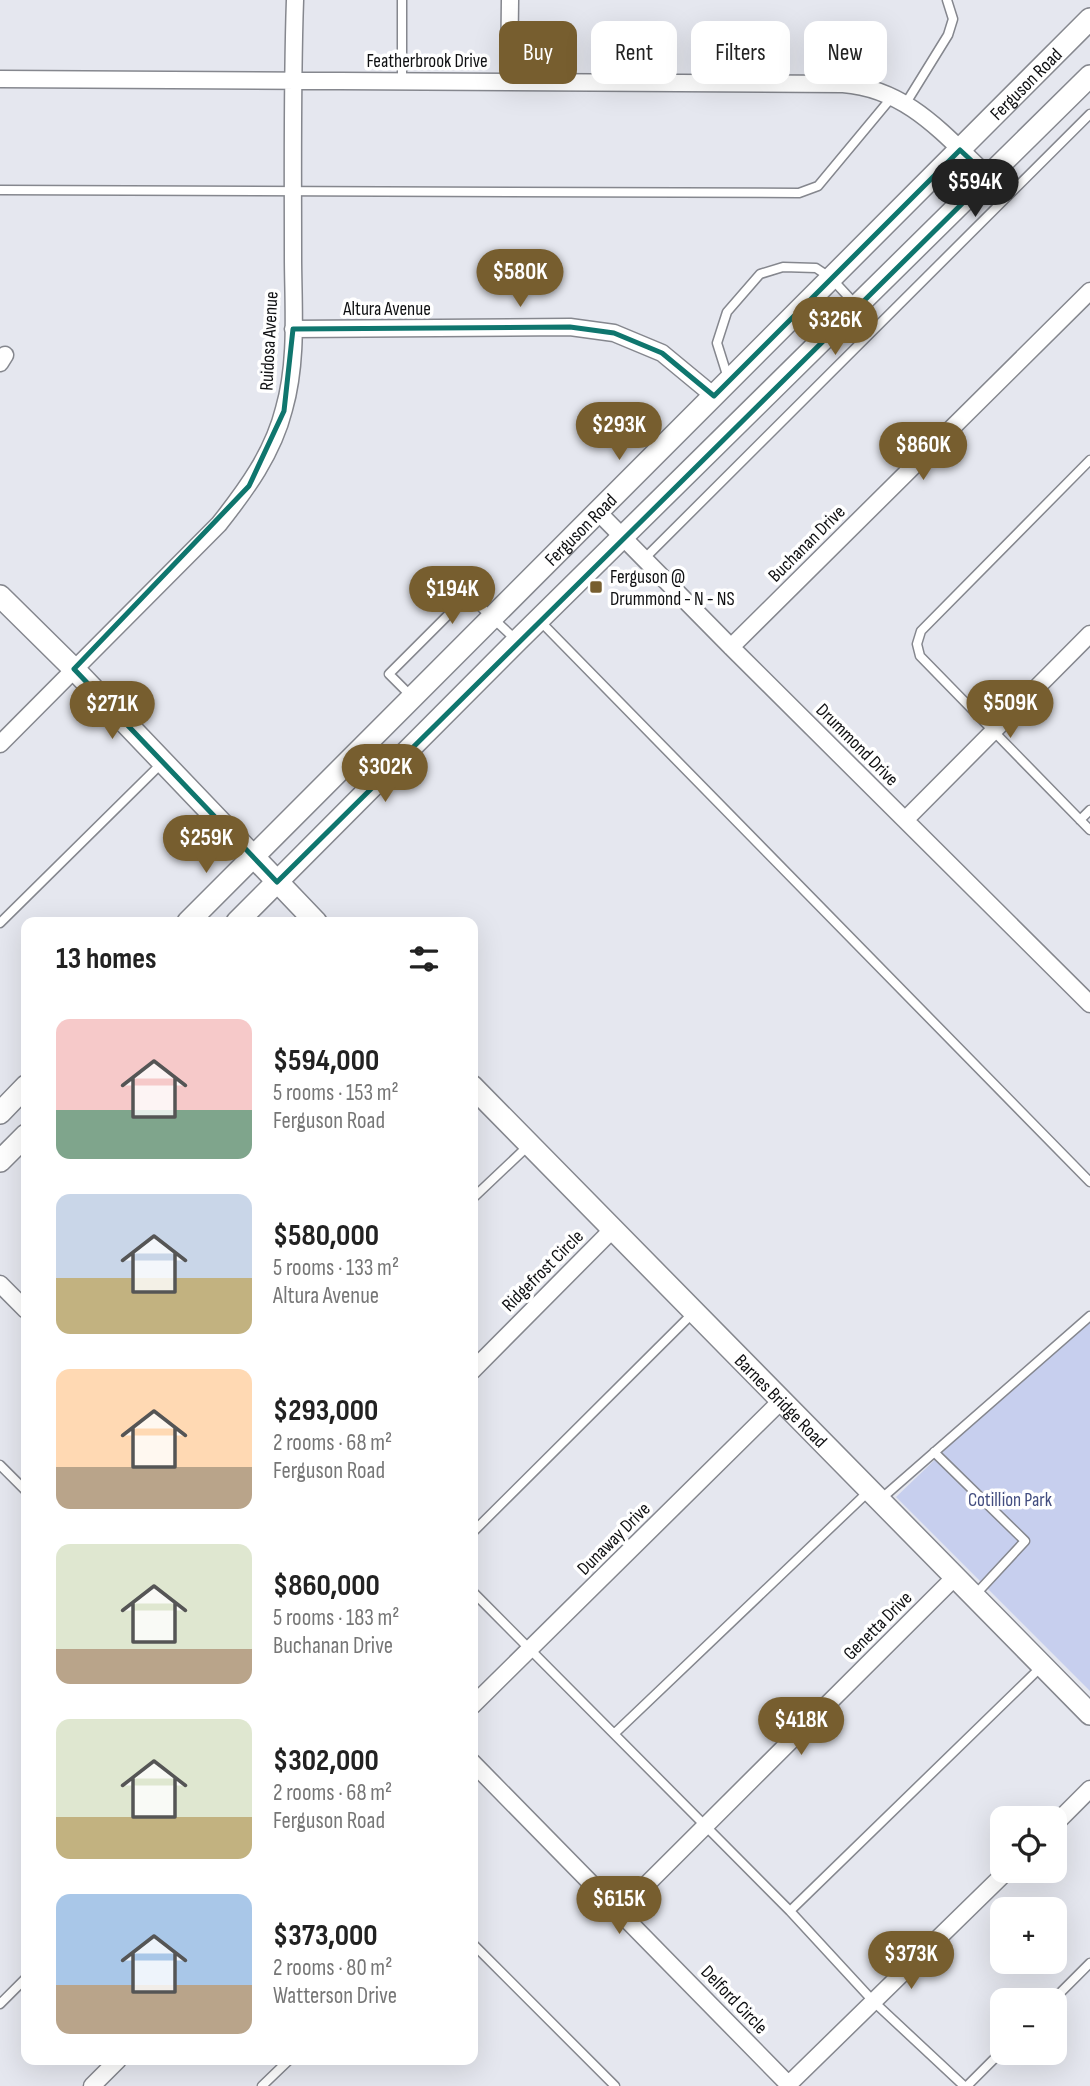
<!DOCTYPE html>
<meta charset="utf-8">
<style>
:root{--surface:#fff;--page:#f2f2f2;--text:#222;--muted:#767676;--accent:#775e2f}
body{margin:0;font-family:"Sofia Sans Condensed",sans-serif;background:var(--page);color:var(--text);height:100vh;display:flex;flex-direction:column;font-size:26px;white-space:nowrap}
*{box-sizing:border-box;margin:0}
p{font-size:23px;color:var(--muted)}
.icon{flex:none;width:38px;height:38px;fill:none;stroke:currentColor;stroke-width:2;stroke-linecap:round;stroke-linejoin:round}
.map{position:relative;flex:1;overflow:hidden}
.drawer{position:absolute;left:21px;top:917px;width:457px;height:1148px;display:flex;flex-direction:column;background:var(--surface);border-radius:14px;box-shadow:0 7px 28px #0002}
.drawer>*{flex:none}
.guide{position:absolute;left:499px;top:21px;width:485px;height:63px;display:flex;gap:14px}
.fabs{position:absolute;left:990px;top:1806px;display:grid;gap:14px}
.fabs a{display:grid;place-items:center;width:77px;height:77px;border-radius:14px;background:var(--surface);box-shadow:0 7px 28px #0002;font-size:35px}
.price{position:absolute;translate:-50% -60px;padding:0 16px;border-radius:24px;background:var(--accent);color:#fff;font-size:23px;line-height:46px;filter:drop-shadow(0 2px 4px #0008)}
.price::after{content:'';position:absolute;left:50%;top:42px;width:21px;height:16px;margin-left:-10px;background:inherit;clip-path:polygon(0 0,100% 0,50% 100%)}
.price.active{background:#222;color:#fff}
ul{padding:0;list-style:none}
li{display:flex;align-items:center;gap:21px;height:175px;padding:0 35px}
li span{display:grid;place-items:center;flex:none;width:196px;height:140px;border-radius:14px;color:#555}
li>.icon{margin-inline-start:auto}
span .icon{width:84px;height:84px;fill:#fffc;stroke-width:1}
li b{font-size:30px}
h2{display:flex;justify-content:space-between;align-items:center;height:84px;padding:0 35px;font-size:30px}
.tag{padding:0 24px;border-radius:14px;background:var(--surface);box-shadow:0 7px 28px #0002;font-size:24px;line-height:63px}
.tag.active{background:var(--accent);color:#fff}
.map>svg:first-child{display:block}
.park{fill:#c7cfee}
.lines{fill:none;stroke-linecap:round;stroke-linejoin:round}
.lane-casing{stroke:#85878e;stroke-width:11}
.street-casing{stroke:#85878e;stroke-width:19}
.secondary-casing{stroke:#85878e;stroke-width:24}
.lane{stroke:#fff;stroke-width:8}
.street{stroke:#fff;stroke-width:16}
.secondary{stroke:#fff;stroke-width:21}
.marked{fill:none;stroke:#0f766e;stroke-width:5;stroke-linejoin:round}
.poi-dot{fill:#775e2f;stroke:#fff;stroke-width:2.5}
.labels{text-anchor:middle;stroke-width:7;stroke-linejoin:round;paint-order:stroke}
.street-label{font-size:19px;fill:#0f1012;stroke:#fff}
.poi-label{font-size:19px;fill:#0f1012;stroke:#fff;text-anchor:start}
.park-label{font-size:19px;fill:#424d7f;stroke:#fff}
</style>
<div class="map">
<svg width="1090" height="2086" viewBox="0 0 1090 2086">
<rect width="100%" height="100%" fill="#e5e7ef"/>
<path class="park" d="M1090,1311V1691L896,1497Z"/>
<g class="lines">
<g class="lane-casing">
<path id="lane" d="M402,81V0
M906,103L948,35L953,19L947,0
M0,190L799,193L818,186L892,97
M728,378L717,343L727,312L760,274L783,267L816,268L831,278L856,305
M1090,460L921,631L917,644L920,656L1090,830
M644,559L1090,114
M540,621L1090,1182
M411,696L389,674L468,595L515,639
M1080,820L1090,810
M0,923L162,763
M472,1199L528,1146
M934,1452L1025,1541L975,1595
M0,1465L26,1491
M882,1498L1090,1316
M472,1533L693,1313
M472,1591L790,1911L874,2002L964,2086
M614,1734L868,1492
M790,1911L1041,1667
M472,1943L615,2086
M1053,2000L1090,1963
M0,2004L26,1978
M262,2086L289,2060
M967,2086L1003,2050"/>
</g>
<g class="street-casing">
<path id="street" d="M0,79L843,84C908,89 944,135 989,177
M509,82L510,0
M293,329L570,327L614,333L662,353L714,396
M0,363L5,355
M598,512L731,647L1090,1004
M731,647L1090,291
M0,744L219,524C246,490 273,453 284,409C298,360 293,306 293,256C293,170 292,85 295,0
M905,820L1090,634
M0,1284L26,1310
M472,1371L613,1229
M472,1706L782,1400
M472,1762L790,2086
M1055,1824L1090,1789
M620,1911L955,1577
M789,2084L1007,1871
M92,2086L118,2060"/>
</g>
<g class="secondary-casing">
<g id="secondary">
<path d="M0,596L74,669L316,922"/>
<path id="s1" d="M188,922L1090,19"/>
<path d="M237,922L517,641L1090,76"/>
<path id="s2" d="M472,1086L1090,1714"/>
<path d="M0,1113L26,1086"/>
<path d="M0,1161L26,1135"/>
</g>
</g>
<use href="#lane" class="lane"/>
<use href="#street" class="street"/>
<use href="#secondary" class="secondary"/>
</g>
<path class="marked" d="M960,150L989,177L277,882L74,669L249,486L284,411L293,329L570,327L614,333L662,353L714,396Z"/>
<rect class="poi-dot" x="589" y="580" width="14" height="14" rx="3.5"/>
<g class="labels">
<g class="street-label">
<text x="427" y="67">Featherbrook Drive</text>
<text dy="7" stroke="none"><textPath href="#s1" startOffset="1185">Ferguson Road</textPath></text>
<text x="387" y="315">Altura Avenue</text>
<text transform="translate(268 341) rotate(-87)" y="7">Ruidosa Avenue</text>
<text dy="7" stroke="none"><textPath href="#s1" startOffset="555">Ferguson Road</textPath></text>
<text transform="translate(806 543) rotate(-45)" y="7">Buchanan Drive</text>
<text transform="translate(858 744) rotate(45)" y="7">Drummond Drive</text>
<text transform="translate(542 1270) rotate(-45)" y="7">Ridgefrost Circle</text>
<text dy="7" stroke="none"><textPath href="#s2" startOffset="441">Barnes Bridge Road</textPath></text>
<text transform="translate(613 1538) rotate(-45)" y="7">Dunaway Drive</text>
<text transform="translate(877 1625) rotate(-45)" y="7">Genetta Drive</text>
<text transform="translate(735 1999) rotate(46)" y="7">Delford Circle</text>
</g>
<g class="poi-label">
<text x="610" y="583">Ferguson @<tspan x="610" dy="22">Drummond - N - NS</tspan></text>
</g>
<g class="park-label">
<text x="1010" y="1506">Cotillion Park</text>
</g>
</g>
</svg>
<div class="fabs">
<a><svg class="icon" aria-label="locate" viewBox="0 0 24 24"><circle cx="12" cy="12" r="6"/><path d="M12 2v4M12 18v4M2 12h4M18 12h4"/></svg></a>
<a>+</a>
<a>−</a>
</div>
<b class="price active" style="left:975px;top:219px">$594K</b>
<b class="price" style="left:520px;top:309px">$580K</b>
<b class="price" style="left:835px;top:357px">$326K</b>
<b class="price" style="left:619px;top:462px">$293K</b>
<b class="price" style="left:923px;top:482px">$860K</b>
<b class="price" style="left:452px;top:626px">$194K</b>
<b class="price" style="left:1010px;top:740px">$509K</b>
<b class="price" style="left:112px;top:741px">$271K</b>
<b class="price" style="left:385px;top:804px">$302K</b>
<b class="price" style="left:206px;top:875px">$259K</b>
<b class="price" style="left:801px;top:1757px">$418K</b>
<b class="price" style="left:619px;top:1936px">$615K</b>
<b class="price" style="left:911px;top:1991px">$373K</b>
<div class="guide">
<a class="tag active">Buy</a>
<a class="tag">Rent</a>
<a class="tag">Filters</a>
<a class="tag">New</a>
</div>
<section class="drawer">
<h2>13 homes<svg class="icon" aria-label="filters" viewBox="0 0 24 24"><path d="M4 7h16M4 17h16"/><circle cx="9" cy="7" r="2"/><circle cx="15" cy="17" r="2"/></svg></h2>
<ul>
<li><span style="background:linear-gradient(#f6c9c9 65%,#7fa58c 0)"><svg class="icon" aria-label="home" viewBox="0 0 24 24"><path d="M3 11l9-7 9 7M6 9v11h12V9"/></svg></span><div><b>$594,000</b><p>5 rooms · 153 m²</p><p>Ferguson Road</p></div></li>
<li><span style="background:linear-gradient(#c9d6e8 60%,#c2b280 0)"><svg class="icon" aria-label="home" viewBox="0 0 24 24"><path d="M3 11l9-7 9 7M6 9v11h12V9"/></svg></span><div><b>$580,000</b><p>5 rooms · 133 m²</p><p>Altura Avenue</p></div></li>
<li><span style="background:linear-gradient(#ffd9b3 70%,#b9a48a 0)"><svg class="icon" aria-label="home" viewBox="0 0 24 24"><path d="M3 11l9-7 9 7M6 9v11h12V9"/></svg></span><div><b>$293,000</b><p>2 rooms · 68 m²</p><p>Ferguson Road</p></div></li>
<li><span style="background:linear-gradient(#dfe7d0 75%,#b9a48a 0)"><svg class="icon" aria-label="home" viewBox="0 0 24 24"><path d="M3 11l9-7 9 7M6 9v11h12V9"/></svg></span><div><b>$860,000</b><p>5 rooms · 183 m²</p><p>Buchanan Drive</p></div></li>
<li><span style="background:linear-gradient(#dfe7d0 70%,#c2b280 0)"><svg class="icon" aria-label="home" viewBox="0 0 24 24"><path d="M3 11l9-7 9 7M6 9v11h12V9"/></svg></span><div><b>$302,000</b><p>2 rooms · 68 m²</p><p>Ferguson Road</p></div></li>
<li><span style="background:linear-gradient(#a9c7e8 65%,#b9a48a 0)"><svg class="icon" aria-label="home" viewBox="0 0 24 24"><path d="M3 11l9-7 9 7M6 9v11h12V9"/></svg></span><div><b>$373,000</b><p>2 rooms · 80 m²</p><p>Watterson Drive</p></div></li>
</ul>
</section>
</div>
